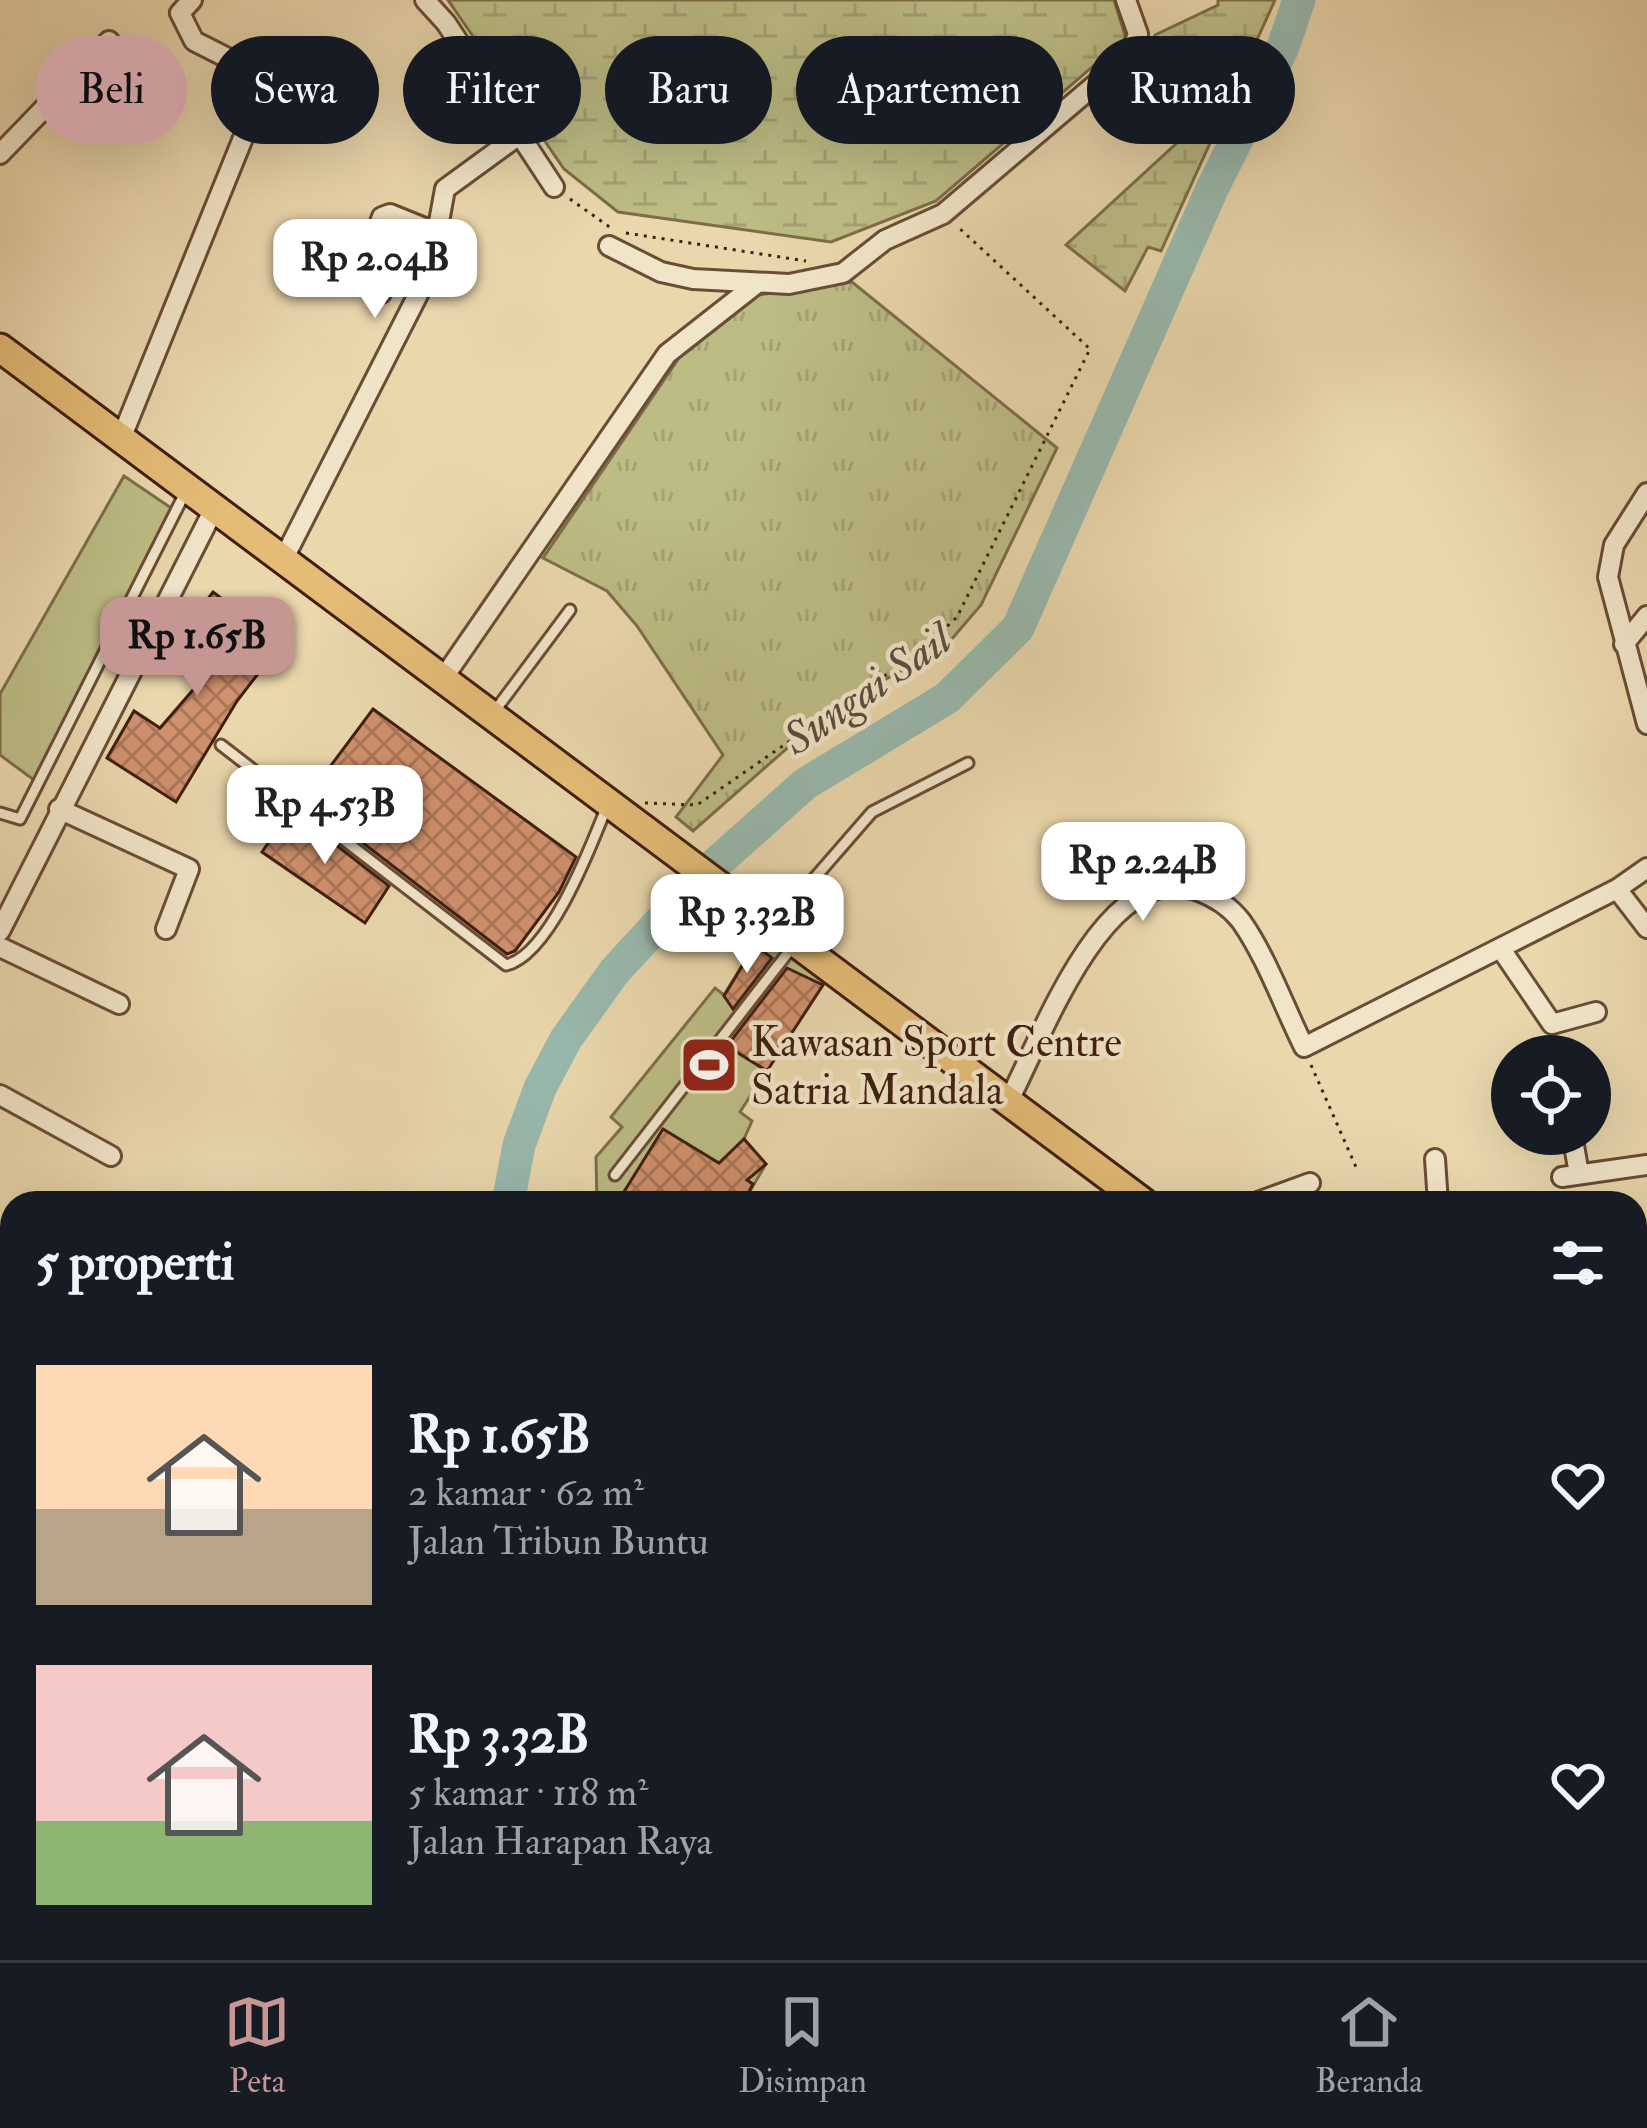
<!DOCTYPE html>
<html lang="id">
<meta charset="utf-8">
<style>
:root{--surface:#171b24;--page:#242831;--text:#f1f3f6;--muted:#9ea1a6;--line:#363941;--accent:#c59692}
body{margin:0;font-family:"IM FELL Double Pica",serif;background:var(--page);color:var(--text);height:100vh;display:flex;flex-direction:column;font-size:45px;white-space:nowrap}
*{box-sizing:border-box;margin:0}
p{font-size:39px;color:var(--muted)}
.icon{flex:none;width:66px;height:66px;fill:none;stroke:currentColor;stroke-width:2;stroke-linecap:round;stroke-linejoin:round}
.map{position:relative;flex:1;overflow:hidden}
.sheet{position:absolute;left:0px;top:1191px;width:1647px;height:771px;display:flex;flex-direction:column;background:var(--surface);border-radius:36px 36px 0 0;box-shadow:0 12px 48px #0002}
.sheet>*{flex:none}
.top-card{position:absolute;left:36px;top:36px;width:1575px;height:108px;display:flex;gap:24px}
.fabs{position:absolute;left:1491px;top:1035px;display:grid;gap:24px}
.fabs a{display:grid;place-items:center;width:120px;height:120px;border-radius:50%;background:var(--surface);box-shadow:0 12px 48px #0002;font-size:60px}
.price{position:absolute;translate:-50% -102px;padding:0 27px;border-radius:24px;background:#fff;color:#222;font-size:39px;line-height:78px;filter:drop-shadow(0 3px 6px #0008)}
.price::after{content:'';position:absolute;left:50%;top:72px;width:36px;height:27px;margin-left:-18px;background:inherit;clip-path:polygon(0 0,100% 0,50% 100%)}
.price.active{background:var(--accent);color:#111}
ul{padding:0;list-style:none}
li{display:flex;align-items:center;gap:36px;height:300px;padding:0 36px}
li span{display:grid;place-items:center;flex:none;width:336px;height:240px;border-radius:0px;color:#555}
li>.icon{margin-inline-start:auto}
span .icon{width:144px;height:144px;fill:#fffc;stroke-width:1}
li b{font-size:51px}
h2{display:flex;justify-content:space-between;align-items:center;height:144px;padding:0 36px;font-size:51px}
.pill{padding:0 42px;border-radius:54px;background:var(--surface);box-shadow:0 12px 48px #0002;font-size:42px;line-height:108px}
.pill.active{background:var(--accent);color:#111}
.tabs{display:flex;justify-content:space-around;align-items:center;height:168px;border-top:3px solid var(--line);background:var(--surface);font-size:33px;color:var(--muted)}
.tabs a{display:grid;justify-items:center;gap:6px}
.tabs .active{color:var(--accent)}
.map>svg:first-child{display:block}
.grass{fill:url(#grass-tufts);stroke:#7e6d4a;stroke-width:3}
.wetland{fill:url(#wetland-marsh);stroke:#7e6d4a;stroke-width:3}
.pitch{fill:#bdbc85;stroke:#7e6d4a;stroke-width:3}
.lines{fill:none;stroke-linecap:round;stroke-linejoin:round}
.stream{stroke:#747b6f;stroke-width:6}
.river{stroke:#98b9ae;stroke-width:33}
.building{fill:url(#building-cross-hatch);stroke:#3f1e10;stroke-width:3}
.lane-casing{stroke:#6a4c37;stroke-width:15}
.street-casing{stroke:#6a4c37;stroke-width:24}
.primary-casing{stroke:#3f1e10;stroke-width:33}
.path{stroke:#3f1e10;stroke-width:3;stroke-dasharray:3 6;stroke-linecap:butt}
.lane{stroke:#f1e5c9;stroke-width:9}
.street{stroke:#f1e5c9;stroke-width:18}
.primary{stroke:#e5bc76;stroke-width:27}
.labels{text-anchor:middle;stroke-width:9;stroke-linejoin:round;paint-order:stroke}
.poi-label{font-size:42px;fill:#3f1e10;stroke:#f1e5c9;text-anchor:start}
.water-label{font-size:45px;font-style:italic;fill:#5a4c3f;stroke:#f1e5c9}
</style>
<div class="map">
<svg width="1647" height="1960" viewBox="0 0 1647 1960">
<defs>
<pattern id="grass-tufts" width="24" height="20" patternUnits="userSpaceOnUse" patternTransform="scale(3)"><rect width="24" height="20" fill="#bdbc85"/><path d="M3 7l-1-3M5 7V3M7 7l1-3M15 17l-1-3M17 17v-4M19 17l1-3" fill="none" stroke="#a4a172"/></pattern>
<pattern id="wetland-marsh" width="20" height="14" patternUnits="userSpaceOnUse" patternTransform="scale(3)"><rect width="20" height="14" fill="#bdbc85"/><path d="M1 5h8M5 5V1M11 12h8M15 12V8" fill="none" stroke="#a4a172"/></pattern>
<pattern id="building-cross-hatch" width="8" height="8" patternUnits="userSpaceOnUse" patternTransform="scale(3)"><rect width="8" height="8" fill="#d0916d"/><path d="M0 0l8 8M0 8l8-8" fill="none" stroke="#aa7658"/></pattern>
</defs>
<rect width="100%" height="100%" fill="#ead7ac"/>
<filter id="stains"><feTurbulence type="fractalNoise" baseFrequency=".00167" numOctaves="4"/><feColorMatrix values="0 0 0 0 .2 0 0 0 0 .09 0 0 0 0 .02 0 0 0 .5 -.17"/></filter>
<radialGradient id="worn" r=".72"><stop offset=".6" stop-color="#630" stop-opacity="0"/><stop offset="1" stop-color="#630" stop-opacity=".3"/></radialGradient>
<path class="grass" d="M852,282L1057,448L981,605L944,648L834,707L693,831L676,817L723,755L637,626L607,591L543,558L679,358L759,295Z"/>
<path class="wetland" d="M448,0H1114L1126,38L936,201L831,242L618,212L564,169Z
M1218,0H1275L1161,251L1148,247L1125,291L1066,245L1204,118L1145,64L1155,35L1218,5Z"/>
<path class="pitch" d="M124,476L180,514L34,780L0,755V694Z
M765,928L829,974L740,1112L752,1121L744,1139L766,1164L743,1203H597L596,1157L622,1127L611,1117L715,988L724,995Z"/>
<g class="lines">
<path class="stream" d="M0,1569L12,1572"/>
<path class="river" d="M508,1203L519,1145L540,1088L566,1039L614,972L704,874L805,784L947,698L1018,628L1212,189L1283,47L1299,0
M130,1960L148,1950"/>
</g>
<path class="building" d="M213,592L281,644L237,701L176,802L107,758L134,711L160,728L212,668L173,644Z
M373,709L576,857L559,892L515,951L507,954L306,799Z
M291,810L389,886L365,923L262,852Z
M755,945L772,958L733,1009L724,996Z
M787,968L823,985L767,1071L727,1046Z
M663,1129L719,1163L744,1139L766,1164L747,1180L753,1184L743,1203H617Z"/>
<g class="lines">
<g class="lane-casing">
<path id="lane" d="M494,712L570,610
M221,745L506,965C550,955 591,846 607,806
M0,813L20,819L186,491
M615,1175L797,941L831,915L832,908L812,881L872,812L968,763"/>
</g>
<g class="street-casing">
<path id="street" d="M425,0L446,23L554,187
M0,154L109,41
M609,246L661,272L693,279L789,284L843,273L885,240L943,214L1130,55L1138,34L1126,0
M381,293L358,280L382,217L390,214L437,233
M120,441L265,84L263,76L194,41L180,13L192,0
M1647,493L1614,545L1608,577L1647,724
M282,562L430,271L445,189L519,135
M1624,644L1647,616
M442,680L667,354L755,285
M59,809L189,869L166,929
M1617,889L1647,928
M0,931L213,511
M0,947L119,1004
M1501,949L1552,1024L1596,1012
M0,1095L111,1156
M1008,1102C1041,1040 1105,857 1196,890C1213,896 1230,907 1241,921C1267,958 1284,1007 1304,1047L1617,889L1647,868
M1572,1134L1579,1174
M1435,1159L1438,1203
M1562,1177L1647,1165
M1255,1203L1310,1183
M1635,1426L1647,1428
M0,1598L12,1602
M0,1742L12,1712
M1635,1917L1647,1920
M506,1960L509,1950
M707,1960L773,1953L1131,1950"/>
</g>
<g class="primary-casing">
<path id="primary" d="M0,348L1144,1203
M1181,1950L1182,1960"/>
</g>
<path class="path" d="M570,199L611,228
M626,233L806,261
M645,803L697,805L922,650L957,617L1090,349L958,227
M1311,1065L1356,1167"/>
<use href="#lane" class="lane"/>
<use href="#street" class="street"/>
<use href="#primary" class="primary"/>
</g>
<defs>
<g id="stadium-square" transform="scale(3)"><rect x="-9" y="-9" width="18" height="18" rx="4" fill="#8f2418" stroke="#f1e5c9"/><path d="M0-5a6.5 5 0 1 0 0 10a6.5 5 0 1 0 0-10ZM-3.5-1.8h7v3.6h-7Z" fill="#fff"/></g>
</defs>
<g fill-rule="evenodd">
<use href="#stadium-square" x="709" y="1065"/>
</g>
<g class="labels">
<g class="poi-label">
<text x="751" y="1056">Kawasan Sport Centre<tspan x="751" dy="48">Satria Mandala</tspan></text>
</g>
<g class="water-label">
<text transform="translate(866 688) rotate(-35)" y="16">Sungai Sail</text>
</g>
</g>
<rect width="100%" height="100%" filter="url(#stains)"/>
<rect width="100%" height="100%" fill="url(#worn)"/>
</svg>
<div class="fabs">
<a><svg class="icon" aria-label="locate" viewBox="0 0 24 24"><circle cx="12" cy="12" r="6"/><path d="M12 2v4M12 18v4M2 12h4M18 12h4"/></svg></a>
</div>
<b class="price" style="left:375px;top:321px">Rp 2.04B</b>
<b class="price active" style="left:197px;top:699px">Rp 1.65B</b>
<b class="price" style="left:325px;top:867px">Rp 4.53B</b>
<b class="price" style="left:1143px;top:924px">Rp 2.24B</b>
<b class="price" style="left:747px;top:976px">Rp 3.32B</b>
<div class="top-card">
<a class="pill active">Beli</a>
<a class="pill">Sewa</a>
<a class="pill">Filter</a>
<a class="pill">Baru</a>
<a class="pill">Apartemen</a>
<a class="pill">Rumah</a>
</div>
<section class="sheet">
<h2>5 properti<svg class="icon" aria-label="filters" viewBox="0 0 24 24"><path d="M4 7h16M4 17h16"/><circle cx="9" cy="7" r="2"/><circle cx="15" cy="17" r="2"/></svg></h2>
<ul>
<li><span style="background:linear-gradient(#ffd9b3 60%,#b9a48a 0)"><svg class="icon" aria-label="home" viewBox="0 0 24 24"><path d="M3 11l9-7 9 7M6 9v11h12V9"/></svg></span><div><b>Rp 1.65B</b><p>2 kamar · 62 m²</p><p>Jalan Tribun Buntu</p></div><svg class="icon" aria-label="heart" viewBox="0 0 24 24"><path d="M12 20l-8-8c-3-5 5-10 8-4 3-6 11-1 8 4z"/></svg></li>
<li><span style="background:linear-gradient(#f6c9c9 65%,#8fb573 0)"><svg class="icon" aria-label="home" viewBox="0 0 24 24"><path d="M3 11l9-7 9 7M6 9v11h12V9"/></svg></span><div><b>Rp 3.32B</b><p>5 kamar · 118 m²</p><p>Jalan Harapan Raya</p></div><svg class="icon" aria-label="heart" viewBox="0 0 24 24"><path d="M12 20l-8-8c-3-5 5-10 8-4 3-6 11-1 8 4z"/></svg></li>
</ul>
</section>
</div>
<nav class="tabs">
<a class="active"><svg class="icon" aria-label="map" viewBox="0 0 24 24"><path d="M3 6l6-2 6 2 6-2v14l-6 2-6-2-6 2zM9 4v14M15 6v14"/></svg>Peta</a>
<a><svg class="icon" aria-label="saved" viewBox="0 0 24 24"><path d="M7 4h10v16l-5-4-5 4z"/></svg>Disimpan</a>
<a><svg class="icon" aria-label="home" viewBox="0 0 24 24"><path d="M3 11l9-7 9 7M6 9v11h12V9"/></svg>Beranda</a>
</nav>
